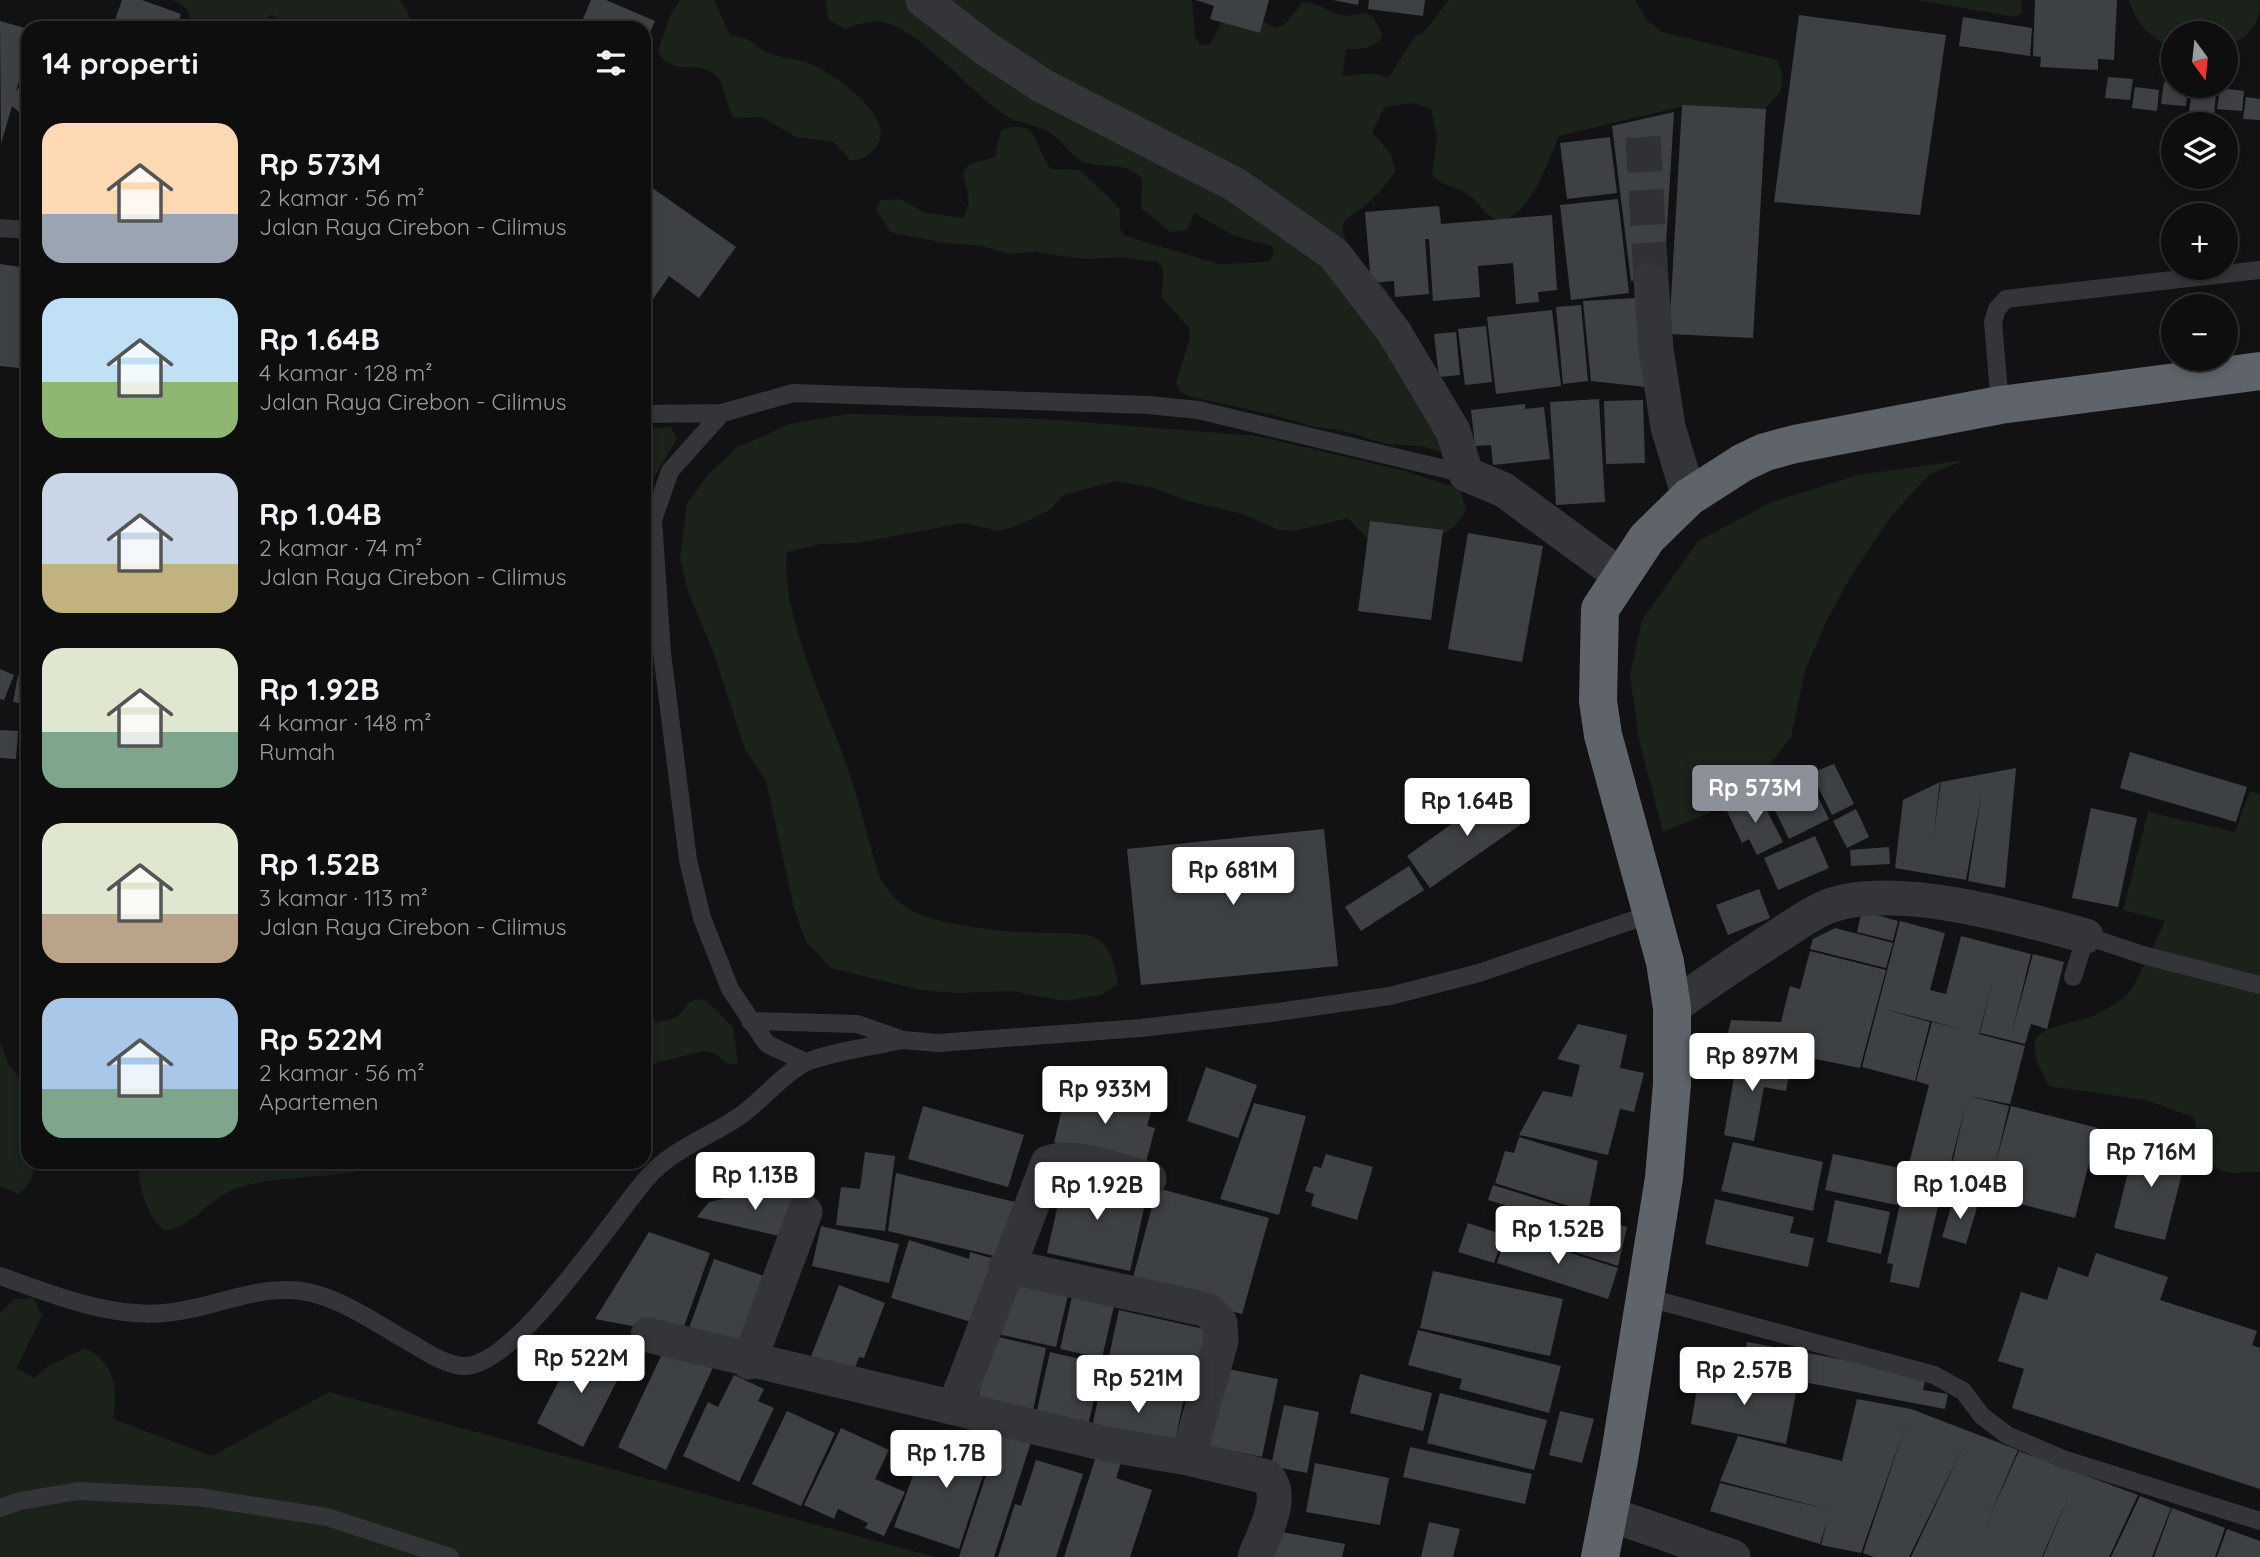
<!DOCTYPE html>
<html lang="id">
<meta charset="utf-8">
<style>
:root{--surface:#0e0e0f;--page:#171718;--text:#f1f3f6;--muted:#9b9c9e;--line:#2e2e2f;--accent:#8c9099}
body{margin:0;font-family:Quicksand,sans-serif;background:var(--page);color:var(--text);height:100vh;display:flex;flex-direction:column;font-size:26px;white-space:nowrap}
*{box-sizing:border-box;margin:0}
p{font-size:23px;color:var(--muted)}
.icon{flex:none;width:38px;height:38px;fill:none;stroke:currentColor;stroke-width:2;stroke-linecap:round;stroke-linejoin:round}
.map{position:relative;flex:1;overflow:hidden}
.panel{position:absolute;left:21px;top:21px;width:630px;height:1148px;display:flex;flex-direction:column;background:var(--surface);border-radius:21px;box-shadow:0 4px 10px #0003,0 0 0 2px var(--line)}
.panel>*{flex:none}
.needle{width:46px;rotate:165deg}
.tools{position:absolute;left:2161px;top:21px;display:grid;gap:14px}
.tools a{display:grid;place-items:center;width:77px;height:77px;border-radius:50%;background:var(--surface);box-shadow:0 4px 10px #0003,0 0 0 2px var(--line);font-size:35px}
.price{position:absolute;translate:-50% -60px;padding:0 16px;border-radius:7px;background:#fff;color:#222;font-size:23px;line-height:46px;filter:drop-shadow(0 2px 4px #0008)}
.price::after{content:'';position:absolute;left:50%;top:42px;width:21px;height:16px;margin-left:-10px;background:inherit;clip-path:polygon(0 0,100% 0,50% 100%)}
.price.current{background:var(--accent);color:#fff}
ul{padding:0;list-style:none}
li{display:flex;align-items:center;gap:21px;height:175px;padding:0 21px}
li span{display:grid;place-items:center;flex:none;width:196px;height:140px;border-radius:21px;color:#555}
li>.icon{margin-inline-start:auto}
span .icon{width:84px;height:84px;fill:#fffc;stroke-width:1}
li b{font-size:30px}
h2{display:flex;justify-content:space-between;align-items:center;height:84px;padding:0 21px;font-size:30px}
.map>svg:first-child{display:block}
.green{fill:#1a221a}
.building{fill:#3e4144}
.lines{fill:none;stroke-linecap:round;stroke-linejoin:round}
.street-tunnel{stroke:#2f3134;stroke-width:35;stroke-dasharray:35 18;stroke-linecap:butt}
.lane{stroke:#333539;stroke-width:18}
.street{stroke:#333539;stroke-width:35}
.highway{stroke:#5f646a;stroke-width:38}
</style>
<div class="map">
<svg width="2260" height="1557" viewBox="0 0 2260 1557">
<rect width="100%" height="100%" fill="#121214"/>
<path class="green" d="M172,0H399C407,9 412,16 408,28H284L272,14L257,28H190C192,13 186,5 172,0Z
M680,0H714L730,35C756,39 751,45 769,53C780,58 794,58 806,62C829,70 890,112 880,140C874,154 865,159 851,161L834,142L796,137L762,117L734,118C725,106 725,80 713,73C694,61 669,76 658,51L670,16Z
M825,0H1192L1195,37L1200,45L1210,44L1224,18L1259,20L1276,28L1285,24L1303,2C1335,5 1326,22 1366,13L1374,18L1383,35C1374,50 1362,49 1346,49L1342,76L1370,73L1389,77L1415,36L1423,33L1449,0H1635L1647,21L1662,32L1777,60C1793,95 1771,96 1754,122L1688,105L1559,136C1547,162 1532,215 1500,221C1485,216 1481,205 1470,196C1457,186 1443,188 1432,174L1437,137L1431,109L1413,103L1385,107L1372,132L1391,154L1395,172C1385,187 1373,200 1358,211C1353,215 1345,218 1343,225C1339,246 1376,276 1387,291C1421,339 1432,392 1447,447L1440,452L1422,446L1385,444L1341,430L1314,427L1278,416L1188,396L1180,391L1176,383L1190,337L1189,328L1162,298L1163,269L1157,262L1120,257L1083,259L1036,252L1008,254L982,246L944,243L890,232L876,209L881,200L900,199L926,213L964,218L969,200L963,172L969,164L995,157L1001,130C1041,116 1034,149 1051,169L1080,170C1093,184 1108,195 1120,210V229L1125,236L1219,264L1268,262L1274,255L1272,246L1234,236L1194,213L1187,230L1170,232L1141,208L1142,179C1126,161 1108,169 1087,163C1074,160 1062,141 1050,133C1038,125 1022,125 1010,118C972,96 920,28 882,22C869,20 856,25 845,29L829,20Z
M1915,0H2021L2023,13L2015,17Z
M2129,0H2260C2260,25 2249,37 2226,47V33H2174L2173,49C2152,38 2135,24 2129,0Z
M847,414L1044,419L1257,436L1405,471L1460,489L1466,510C1447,547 1410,539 1372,544L1348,518L1294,531L1276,529L1242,514L1188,501L1153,488L1116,481L1063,495L1051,509L1017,526L999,531L963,523L857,543L821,544L787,552C780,612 825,704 846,763C859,800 868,839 879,876C886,887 893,898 903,905C930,926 1006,932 1040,933C1051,933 1085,933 1094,937C1111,946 1115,967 1118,984L1102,995L1065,1001L1012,991L956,993L920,990L831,968L806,942L794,908L766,781L745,749L711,646L689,595L680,559L687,503L710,472L738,447L790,424Z
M671,427L677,439L657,472L644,502V428Z
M1965,460L1929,475L1892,515L1851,576L1825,624L1805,671L1791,737L1745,798L1663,832L1639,740L1630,675L1642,620L1698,541L1772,502L1858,475Z
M2250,791L2260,794V1172C2251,1170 2241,1174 2232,1173C2200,1169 2201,1142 2193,1117L2145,1100L2049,1086C2014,1024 2046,1032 2093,1016C2097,1015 2120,1001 2125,997C2134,991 2158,935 2165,921L2123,910L2148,812L2235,832Z
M644,990L656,1023L677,1017L689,1002L698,999L707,1001L733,1027L738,1064H728L714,1053L703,1051L644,1066Z
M0,1042L9,1065L27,1087L28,1162H34C35,1177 30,1184 19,1194L0,1186Z
M151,1162H160L177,1171L204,1162H391C378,1165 366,1170 354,1172C316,1179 278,1176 240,1187C211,1196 193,1226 166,1231C149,1221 142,1194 138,1174Z
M33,1298L42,1315L17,1368L34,1378L49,1366L85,1348C115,1363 118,1388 113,1419L212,1456L329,1392L935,1557H0V1313L14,1299Z"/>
<path class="building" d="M122,0H142L181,14L176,28H112Z
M591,0H606L655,21L644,46V28H579Z
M1196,0H1269L1260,33L1210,19L1214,6Z
M1333,0H1359L1358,5Z
M1369,0H1425L1423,16L1368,9Z
M2035,0H2117L2114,60L2098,59V70L2040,67L2041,57L2033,56Z
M1799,15L1946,35L1920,215L1774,202Z
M1963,17L2032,28L2030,56L1959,46Z
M0,21L28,29V51L16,91L28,77V120L12,106L1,144Z
M2108,77L2133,79L2130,100L2105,98Z
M2164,82L2188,86L2186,106L2161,104Z
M2135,87L2159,90L2157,111L2132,108Z
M2220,88L2244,91L2242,111L2217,109Z
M2192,91L2216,93L2214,115L2189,112Z
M2246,97L2260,99V120L2243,119Z
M1682,105L1766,109L1753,338L1669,334Z
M1674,112L1664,278L1631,281L1612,126Z
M1610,137L1617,193L1567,199L1560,143Z
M644,182L736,247L699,298L669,276L644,312Z
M1618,199L1629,293L1571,300L1560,205Z
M1439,206L1441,224L1552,215L1557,290L1538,292L1539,302L1516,304L1513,263L1478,266L1480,297L1433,301L1429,239H1425L1429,294L1395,297L1394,281L1371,283L1365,212Z
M0,264L28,268V369L0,366Z
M1636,298L1646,387L1591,381L1583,301Z
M1581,305L1588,381L1563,384L1556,307Z
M1552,310L1561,386L1496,394L1487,317Z
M1486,326L1492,382L1465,385L1458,329Z
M1456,332L1460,375L1439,377L1434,334Z
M1599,399L1605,502L1556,505L1550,402Z
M1643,400L1645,463L1606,464L1604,401Z
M1525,404V409L1544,407L1550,459L1493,465L1491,445L1475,446L1471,410Z
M1370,521L1443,530L1431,620L1358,611Z
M1468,533L1543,546L1522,662L1448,649Z
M0,669L14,675L4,700L0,699Z
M18,675L28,677V705L13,702Z
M28,729V761L19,759Z
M0,730L18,731L16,759L0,758Z
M2130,752L2247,787L2236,822L2120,788Z
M1834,764L1854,804L1832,815L1811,773Z
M2016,768L2005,888L1968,881L1982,790L1966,880L1895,868L1903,800L1940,782L1933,839L1941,782Z
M1807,775L1829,819L1789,839L1766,792Z
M1503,787L1527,820L1430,888L1407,856Z
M1759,795L1783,842L1757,855L1749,839L1742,843L1726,809Z
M2091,808L2137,818L2118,907L2072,898Z
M1856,809L1869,837L1847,848L1833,821Z
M1324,829L1338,966L1141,985L1127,849Z
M1815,836L1829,868L1778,890L1764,858Z
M1889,847L1890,864L1851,866L1850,850Z
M1409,866L1424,890L1361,931L1345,907Z
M1759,889L1770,918L1728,935L1716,905Z
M1862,911L1898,921L1893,941L1857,932Z
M1900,921L1945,933L1930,990L1946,994L1961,936L2031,954L2012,1032L2033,954L2064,962L2047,1029L2031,1024L2025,1044L1980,1033L1994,975L1979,1034L2025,1046L2010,1104L1969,1096L2009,1106L1995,1166L2011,1106L2098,1128L2075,1218L1947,1185L1966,1104L1945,1185L1906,1175L1929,1085L1916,1081L1932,1022L1970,1031L1880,1008L1930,1022L1915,1081L1862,1067Z
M1835,928L1893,943L1886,968L1810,949L1813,939Z
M1810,951L1886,970L1860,1068L1726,1041L1731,1020L1781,1022L1790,986L1800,989Z
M1578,1024L1627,1035L1620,1068L1644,1073L1634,1112L1620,1109L1608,1155L1519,1135L1543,1091L1572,1097L1580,1065L1557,1059Z
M1738,1054L1791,1064L1786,1091L1764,1087L1754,1141L1724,1135Z
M1206,1067L1257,1085L1238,1138L1187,1121Z
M1068,1085L1152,1108L1147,1126L1155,1128L1145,1166L1054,1142Z
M1254,1103L1306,1116L1279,1215L1220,1199Z
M923,1106L1024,1135L1008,1187L908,1159Z
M1519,1137L1598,1161L1588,1212L1495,1183L1505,1151L1514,1153Z
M2137,1137L2188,1150L2165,1240L2114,1228Z
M1733,1142L1823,1162L1813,1211L1721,1191Z
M865,1152L895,1156L885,1231L836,1225L841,1187L860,1189Z
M1326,1154L1373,1167L1357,1220L1311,1206L1314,1194L1305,1191L1314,1166L1321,1168Z
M1833,1154L1905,1169L1897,1205L1825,1190Z
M896,1173L1015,1202L999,1257L888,1231Z
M1065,1173L1148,1191L1130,1271L1047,1253Z
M1493,1185L1627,1227L1618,1266L1498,1227L1505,1205L1488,1200Z
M1157,1188L1269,1218L1242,1314L1131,1285Z
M758,1190L798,1195L788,1238L697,1217L709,1202Z
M1902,1194L1939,1202L1919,1288L1890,1282L1893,1264L1887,1263Z
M1954,1197L1978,1204L1966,1244L1942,1237Z
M1715,1199L1794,1217L1790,1233L1814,1238L1808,1267L1705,1244Z
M1835,1200L1890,1212L1881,1254L1827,1242Z
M1468,1223L1504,1235L1494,1263L1458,1252Z
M821,1226L899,1244L889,1283L812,1266Z
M649,1232L710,1253L681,1335L595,1319Z
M1507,1233L1618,1268L1608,1299L1497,1263Z
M909,1240L969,1259L970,1252L998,1260L978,1324L891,1298Z
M2096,1253L2168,1277L2160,1300L2257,1331L2252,1345L2260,1348V1489L2012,1408L2024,1369L1998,1361L2021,1292L2047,1300L2058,1267L2088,1277Z
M714,1259L767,1277L741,1350L688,1331Z
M1433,1271L1563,1299L1550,1356L1420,1328Z
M1011,1273L1070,1286L1056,1347L998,1334Z
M839,1285L885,1303L864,1358L859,1357L850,1380L808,1364Z
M1074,1288L1116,1297L1102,1358L1060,1349Z
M1119,1310L1213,1331L1200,1390L1106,1370Z
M1418,1330L1561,1366L1549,1413L1459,1389L1462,1379L1408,1365Z
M994,1336L1046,1348L1031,1420L977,1401Z
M1747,1342L1800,1352L1794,1381L1741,1370Z
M578,1344L624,1367L583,1447L537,1423Z
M664,1350L715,1363L666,1470L618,1447Z
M1050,1352L1102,1364L1087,1430L1035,1419Z
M1803,1352L1926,1376L1923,1390L1948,1394L1945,1409L1798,1381Z
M1218,1367L1278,1379L1262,1457L1203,1445Z
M1700,1371L1797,1388L1786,1444L1691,1424Z
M1360,1374L1432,1393L1423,1431L1350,1413Z
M734,1375L764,1389L758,1401L774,1408L739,1482L683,1456L708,1402L718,1407Z
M1102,1380L1184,1398L1173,1450L1091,1432Z
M1440,1393L1547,1420L1534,1470L1427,1443Z
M1857,1399L1911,1409L2018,1450L1987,1522L2019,1451L2138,1495L2109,1557H2043L2071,1490L2042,1557H1911L1964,1445L1909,1557H1874L1863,1553L1906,1424L1861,1553L1821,1545L1828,1518L1820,1544L1710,1511L1720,1483L1830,1510L1720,1481L1738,1436L1842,1461Z
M1284,1405L1319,1412L1307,1473L1271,1466Z
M787,1411L835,1433L801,1506L752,1484Z
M1560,1411L1594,1419L1582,1463L1549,1455Z
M978,1420L999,1426L959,1549L894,1527L924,1446L965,1460Z
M1002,1427L1033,1436L994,1557H959Z
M841,1428L889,1450L875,1479L905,1492L884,1536L865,1528L868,1523L838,1509L834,1519L804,1505Z
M1410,1447L1532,1474L1525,1504L1403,1477Z
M1097,1453L1122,1460L1116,1478L1152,1490L1130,1557H1064Z
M1036,1460L1083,1474L1056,1557H998L1015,1504L1021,1506Z
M1315,1463L1389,1478L1380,1525L1306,1512Z
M2140,1496L2171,1508L2152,1557H2111Z
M2172,1508L2225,1528L2215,1557H2154Z
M1429,1522L1460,1529L1453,1557H1421Z
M2227,1529L2260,1541V1557H2217Z
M1277,1531L1345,1544L1342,1557H1272Z"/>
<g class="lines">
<path class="street-tunnel" d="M1643,137L1651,280"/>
<path class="lane" d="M0,228L28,230
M2000,405L1993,322L1997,309L2006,299L2260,270
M644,414L722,413
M2073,977L2086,936L2143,955L2260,985
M750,1021L857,1024L903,1040L938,1043L1141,1028L1270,1013L1390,996L1479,973L1651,914
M805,1062L767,1044L730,989L702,918L688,860L662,653L653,520L670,471L722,413L793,393L1148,405L1198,410L1466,474
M0,1276C51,1294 109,1318 164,1313C206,1310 246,1289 289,1290C330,1290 374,1322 409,1342C425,1351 443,1364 462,1366C514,1370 613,1217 647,1178C673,1148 713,1136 744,1113C764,1098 783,1074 805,1063C824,1053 879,1045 903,1040
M1645,1297L1934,1375L1963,1391L1982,1416L2007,1435L2063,1459L2260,1521
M0,1508L20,1501L78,1491L198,1497L327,1517L450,1557"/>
<path class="street" d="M923,0L985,48L1043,86L1236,185L1334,254L1394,332L1453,431L1466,474L1504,490L1621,576
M1651,280L1656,349L1668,427L1689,497
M1672,1008C1706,983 1742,959 1778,936C1793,926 1811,913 1829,906C1896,882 2018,917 2086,936
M1006,1266L1208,1310L1220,1323L1221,1341L1188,1458
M648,1335L1106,1444L1188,1458L1267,1477C1286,1497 1263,1535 1255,1557
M749,1362L805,1212
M955,1406L1048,1163C1072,1152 1124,1173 1149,1179
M1609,1514L1733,1557"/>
<path class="highway" d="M1600,1557L1619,1460L1664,1178L1672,1084V1008L1665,962L1603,735L1598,701L1600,609L1647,538L1689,497L1742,463L1765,452L1795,444L2000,405L2260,371"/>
</g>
</svg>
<div class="tools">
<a><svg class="needle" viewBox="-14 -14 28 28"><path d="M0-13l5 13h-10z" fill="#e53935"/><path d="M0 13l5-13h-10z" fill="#9b9c9e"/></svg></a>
<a><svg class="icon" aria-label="layers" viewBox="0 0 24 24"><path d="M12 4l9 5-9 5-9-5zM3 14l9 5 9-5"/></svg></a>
<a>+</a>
<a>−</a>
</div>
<b class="price current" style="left:1755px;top:825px">Rp 573M</b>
<b class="price" style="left:1467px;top:838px">Rp 1.64B</b>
<b class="price" style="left:1233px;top:907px">Rp 681M</b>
<b class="price" style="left:1752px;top:1093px">Rp 897M</b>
<b class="price" style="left:1105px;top:1126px">Rp 933M</b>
<b class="price" style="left:2151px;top:1189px">Rp 716M</b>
<b class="price" style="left:755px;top:1212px">Rp 1.13B</b>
<b class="price" style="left:1960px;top:1221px">Rp 1.04B</b>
<b class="price" style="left:1097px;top:1222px">Rp 1.92B</b>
<b class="price" style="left:1558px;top:1266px">Rp 1.52B</b>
<b class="price" style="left:581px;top:1395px">Rp 522M</b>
<b class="price" style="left:1744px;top:1407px">Rp 2.57B</b>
<b class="price" style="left:1138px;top:1415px">Rp 521M</b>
<b class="price" style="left:946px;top:1490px">Rp 1.7B</b>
<section class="panel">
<h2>14 properti<svg class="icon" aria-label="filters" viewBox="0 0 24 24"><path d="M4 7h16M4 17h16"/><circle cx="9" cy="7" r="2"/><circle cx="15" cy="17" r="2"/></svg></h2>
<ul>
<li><span style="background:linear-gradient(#ffd9b3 65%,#9aa5b1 0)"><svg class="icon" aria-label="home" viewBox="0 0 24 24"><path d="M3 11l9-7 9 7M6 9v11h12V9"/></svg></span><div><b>Rp 573M</b><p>2 kamar · 56 m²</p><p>Jalan Raya Cirebon - Cilimus</p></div></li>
<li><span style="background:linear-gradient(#bfe0f5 60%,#8fb573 0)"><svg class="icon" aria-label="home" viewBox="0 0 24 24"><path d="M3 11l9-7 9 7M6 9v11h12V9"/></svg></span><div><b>Rp 1.64B</b><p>4 kamar · 128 m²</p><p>Jalan Raya Cirebon - Cilimus</p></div></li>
<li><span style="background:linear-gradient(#c9d6e8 65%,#c2b280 0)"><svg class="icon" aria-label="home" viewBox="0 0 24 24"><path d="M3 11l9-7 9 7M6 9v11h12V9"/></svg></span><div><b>Rp 1.04B</b><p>2 kamar · 74 m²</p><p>Jalan Raya Cirebon - Cilimus</p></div></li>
<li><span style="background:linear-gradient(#dfe7d0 60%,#7fa58c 0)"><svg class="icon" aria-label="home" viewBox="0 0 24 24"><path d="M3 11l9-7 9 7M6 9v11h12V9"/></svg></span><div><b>Rp 1.92B</b><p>4 kamar · 148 m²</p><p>Rumah</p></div></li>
<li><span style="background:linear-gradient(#dfe7d0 65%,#b9a48a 0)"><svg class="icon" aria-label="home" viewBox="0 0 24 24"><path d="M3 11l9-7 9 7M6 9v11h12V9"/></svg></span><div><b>Rp 1.52B</b><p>3 kamar · 113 m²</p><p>Jalan Raya Cirebon - Cilimus</p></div></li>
<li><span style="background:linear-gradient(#a9c7e8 65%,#7fa58c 0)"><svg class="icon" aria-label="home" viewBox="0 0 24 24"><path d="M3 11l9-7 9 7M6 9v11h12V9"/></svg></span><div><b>Rp 522M</b><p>2 kamar · 56 m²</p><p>Apartemen</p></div></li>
</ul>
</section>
</div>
